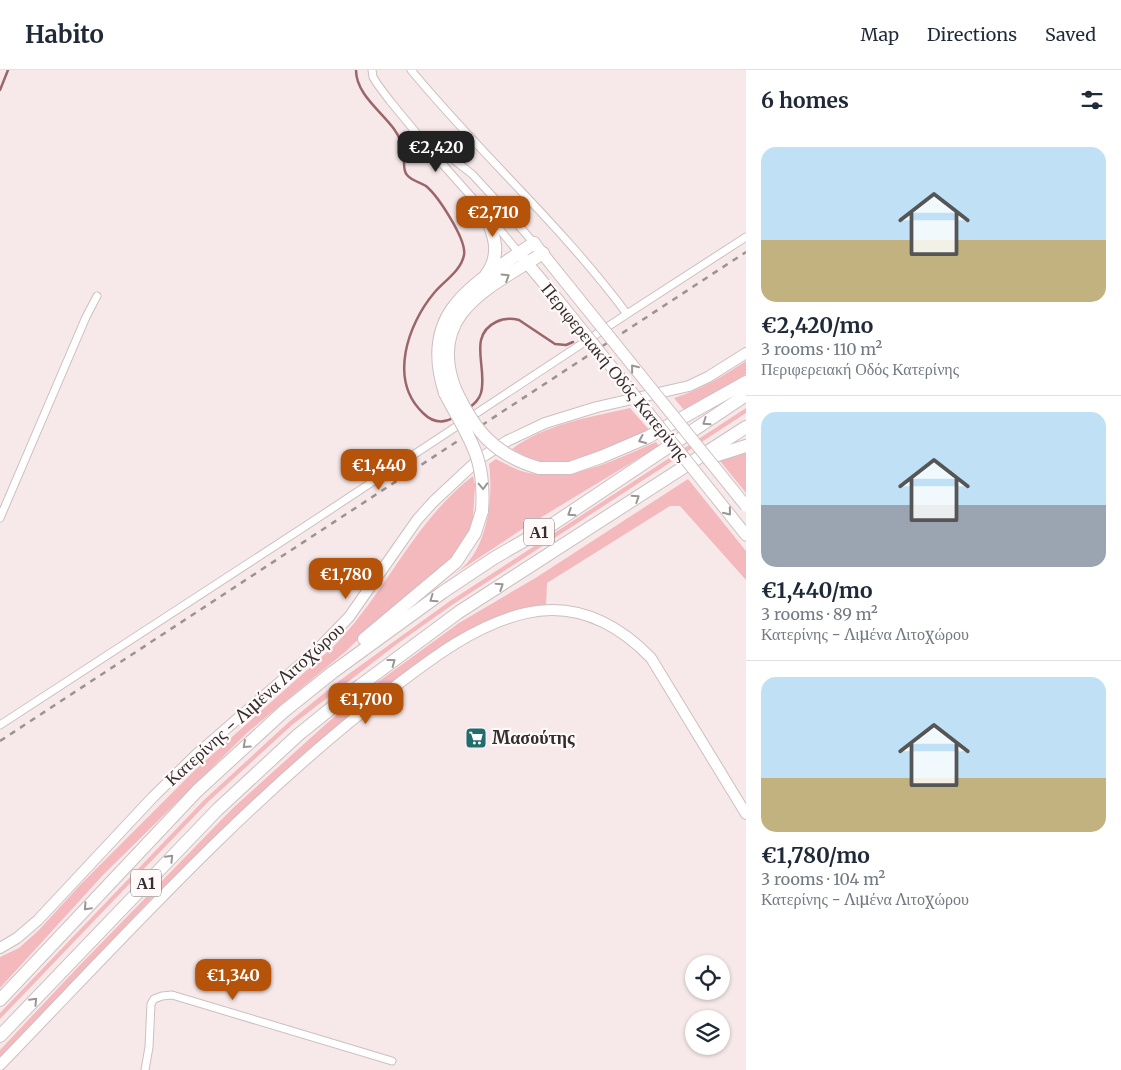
<!DOCTYPE html>
<meta charset="utf-8">
<style>
:root{--surface:#fff;--page:#f6f6f7;--text:#1f2937;--muted:#747a83;--line:#e0e1e3;--accent:#b45309}
body{margin:0;font-family:Merriweather,serif;background:var(--page);color:var(--text);height:100vh;display:flex;flex-direction:column;font-size:19px;white-space:nowrap}
*{box-sizing:border-box;margin:0}
p{font-size:16px;color:var(--muted)}
.icon{flex:none;width:28px;height:28px;fill:none;stroke:currentColor;stroke-width:2;stroke-linecap:round;stroke-linejoin:round}
.map{position:relative;flex:1;overflow:hidden}
.drawer{display:flex;flex-direction:column;background:var(--surface);width:375px}
.drawer>*{flex:none}
.buttons{position:absolute;left:685px;top:885px;display:grid;gap:10px}
.buttons a{display:grid;place-items:center;width:45px;height:45px;border-radius:50%;background:var(--surface);box-shadow:0 1px 4px #0004;font-size:25px}
.price{position:absolute;translate:-50% -42px;padding:0 11px;border-radius:10px;background:var(--accent);color:#fff;font-size:16px;line-height:32px;filter:drop-shadow(0 1px 2px #0008)}
.price::after{content:'';position:absolute;left:50%;top:30px;width:15px;height:11px;margin-left:-8px;background:inherit;clip-path:polygon(0 0,100% 0,50% 100%)}
.price.current{background:#222;color:#fff}
ul{padding:0;list-style:none}
li{display:grid;align-content:center;gap:10px;height:265px;padding:0 15px}
li+li{border-top:1px solid var(--line)}
li span{display:grid;place-items:center;height:155px;border-radius:15px;color:#555}
li>.icon{margin-inline-start:auto}
span .icon{width:90px;height:90px;fill:#fffc;stroke-width:1}
li b{font-size:21px}
h2{display:flex;justify-content:space-between;align-items:center;height:60px;padding:0 15px;font-size:21px}
header{display:flex;align-items:center;gap:30px;box-sizing:border-box;height:70px;padding:0 25px;background:var(--surface);border-bottom:1px solid var(--line)}
header strong{font-size:24px}
nav{display:flex;gap:28px;margin-inline-start:auto;font-size:18px}
main{display:flex;flex:1;min-height:0}
.map>svg:first-child{display:block}
.green{fill:#f3b9bc}
.lines{fill:none;stroke-linecap:round;stroke-linejoin:round}
.stream{stroke:#9a666a;stroke-width:2.5}
.street-casing{stroke:#cdbfc0;stroke-width:9}
.secondary-casing{stroke:#cdbfc0;stroke-width:12}
.primary-casing{stroke:#cdbfc0;stroke-width:13}
.highway-casing{stroke:#cdbfc0;stroke-width:14}
.street{stroke:#fff;stroke-width:7}
.secondary{stroke:#fff;stroke-width:10}
.primary{stroke:#fff;stroke-width:11}
.highway{stroke:#fff;stroke-width:12}
.rail{stroke:#9d9293;stroke-width:2.5;stroke-dasharray:6 6;stroke-linecap:butt}
.primary-bridge-casing{stroke:#cdbfc0;stroke-width:13;stroke-linecap:butt}
.highway-bridge-casing{stroke:#cdbfc0;stroke-width:14;stroke-linecap:butt}
.primary-bridge{stroke:#fff;stroke-width:11}
.highway-bridge{stroke:#fff;stroke-width:12}
.oneway{stroke:#9a9696}
.labels{text-anchor:middle;stroke-width:4.5;stroke-linejoin:round;paint-order:stroke}
.shield{fill:#fff9f9;stroke:#716b6b;stroke-width:1}
.shield-label{font-size:16px;font-weight:bold;fill:#342e2e}
.street-label{font-size:18px;fill:#342e2e;stroke:#fff9f9}
.poi-label{font-size:18px;font-weight:bold;fill:#342e2e;stroke:#fff9f9;text-anchor:start}
</style>
<header>
<strong>Habito</strong>
<nav><a>Map</a><a>Directions</a><a>Saved</a></nav>
</header>
<main>
<div class="map">
<svg width="746" height="1000" viewBox="0 0 746 1000">
<rect width="100%" height="100%" fill="#f7e9ea"/>
<path class="green" d="M746,291V304L720,321L684,340L674,328C700,320 723,306 746,291Z
M630,338L651,362L566,394H549L527,387L512,379C545,354 591,347 630,338Z
M746,338V343L452,535L397,574L292,655L208,732L0,949V943L204,730L290,651L339,611L450,531Z
M656,372L659,376L530,454L453,505C458,501 464,497 468,492C489,467 493,425 489,394L496,389C506,394 518,401 529,403C574,412 616,389 656,372Z
M746,382V423L720,391Z
M473,406L475,415L473,449L465,471L448,493L385,544L345,582L248,662L103,805L0,918V887L19,878L39,860L80,815L195,700L334,576C386,523 414,451 473,406Z
M688,409L746,481V510L680,436H670L547,513L546,537L506,545L488,550L468,562L352,645L308,680L219,763L152,828L0,988V980L78,897L233,738L326,654L360,625L459,553L537,507Z"/>
<g class="lines">
<path class="stream" d="M356,0C356,24 381,41 394,59C399,66 403,75 404,84C405,91 402,99 407,105C412,111 420,112 426,116C438,126 467,170 464,185C461,201 444,211 434,223C408,254 388,310 423,343C432,352 442,354 453,348
M0,20L8,0
M469,338C474,334 479,330 481,323C488,299 467,266 496,252C504,248 511,248 519,250L555,274L566,275L573,272"/>
<g class="street-casing">
<path id="street" d="M372,0L373,7L378,15L390,31L437,88L485,142
M411,0C480,84 562,156 627,244
M423,66L472,104L496,130L534,173
M492,150L519,183
M0,448L86,247L97,226
M0,655L304,457L627,244L746,167
M145,1000L149,977L151,934L154,929L162,926L172,925L392,991"/>
</g>
<g class="secondary-casing">
<path id="secondary" d="M0,878L17,868L38,850L153,727L197,684L316,581L349,547L417,450L433,432L479,389L507,371L545,353L597,337L689,316L708,307L746,283
M0,995C124,867 244,733 385,624C427,592 473,555 526,543C576,532 617,553 651,588L746,744"/>
</g>
<g class="primary-casing">
<path id="primary" d="M534,173L571,219
M522,187L558,230
M710,420L746,465"/>
</g>
<g class="highway-casing">
<path id="highway" d="M483,139C493,162 503,183 486,205
M455,319C426,243 489,218 543,183
M445,323C418,240 475,214 534,173
M708,388L746,376
M539,398H570L601,387L648,367L746,312
M364,569L456,492L475,463L482,441
M0,930L197,721L283,642L333,602L443,522L494,488L553,454L746,325
M0,966L217,740L298,665L350,623L459,542L746,357"/>
</g>
<use href="#street" class="street"/>
<use href="#secondary" class="secondary"/>
<use href="#primary" class="primary"/>
<use href="#highway" class="highway"/>
<path class="rail" d="M0,671L746,182"/>
<g class="primary-bridge-casing">
<path id="primary-bridge" d="M571,219L746,436
M558,230L710,420"/>
</g>
<g class="highway-bridge-casing">
<path id="highway-bridge" d="M455,319C474,360 494,385 539,398
M445,323C469,369 486,386 482,441"/>
</g>
<use href="#primary-bridge" class="primary-bridge"/>
<use href="#highway-bridge" class="highway-bridge"/>
</g>
<defs><path id="oneway-chevron" d="M-2-3.5L2.5 0L-2 3.5" fill="none" stroke-width="1.6" stroke-linecap="round" stroke-linejoin="round" transform="scale(1.25)"/></defs>
<g class="oneway">
<use href="#oneway-chevron" transform="translate(506 207) rotate(-32)"/>
<use href="#oneway-chevron" transform="translate(634 298) rotate(-129)"/>
<use href="#oneway-chevron" transform="translate(706 352) rotate(146)"/>
<use href="#oneway-chevron" transform="translate(642 370) rotate(156)"/>
<use href="#oneway-chevron" transform="translate(483 416) rotate(88)"/>
<use href="#oneway-chevron" transform="translate(636 428) rotate(-33)"/>
<use href="#oneway-chevron" transform="translate(728 442) rotate(51)"/>
<use href="#oneway-chevron" transform="translate(571 443) rotate(147)"/>
<use href="#oneway-chevron" transform="translate(500 516) rotate(-33)"/>
<use href="#oneway-chevron" transform="translate(433 529) rotate(145)"/>
<use href="#oneway-chevron" transform="translate(392 592) rotate(-37)"/>
<use href="#oneway-chevron" transform="translate(246 675) rotate(138)"/>
<use href="#oneway-chevron" transform="translate(170 788) rotate(-46)"/>
<use href="#oneway-chevron" transform="translate(87 837) rotate(133)"/>
<use href="#oneway-chevron" transform="translate(34 931) rotate(-46)"/>
</g>
<defs>
<g id="supermarket-square" transform="scale(1.125)"><rect x="-9" y="-9" width="18" height="18" rx="4" fill="#216d6d" stroke="#fff9f9"/><path d="M-6-5.5h2.5l.6 2H6L4.5 2H-2.5L-4.4-4H-6ZM-1.5 3.2a1.3 1.3 0 1 0 .1 0ZM3 3.2a1.3 1.3 0 1 0 .1 0Z" fill="#fff"/></g>
</defs>
<g fill-rule="evenodd">
<use href="#supermarket-square" x="476" y="668"/>
</g>
<g class="labels">
<g class="shield">
<rect x="524" y="448.5" width="30" height="27" rx="4"/>
<rect x="131" y="799.5" width="30" height="27" rx="4"/>
</g>
<g class="shield-label">
<text x="539" y="468">Α1</text>
<text x="146" y="819">Α1</text>
</g>
<g class="street-label">
<text transform="translate(615 302) rotate(51)" y="6">Περιφερειακή Οδός Κατερίνης</text>
<text transform="translate(255 634) rotate(-42)" y="6">Κατερίνης - Λιμένα Λιτοχώρου</text>
</g>
<g class="poi-label">
<text x="492" y="674">Μασούτης</text>
</g>
</g>
</svg>
<div class="buttons">
<a><svg class="icon" aria-label="locate" viewBox="0 0 24 24"><circle cx="12" cy="12" r="6"/><path d="M12 2v4M12 18v4M2 12h4M18 12h4"/></svg></a>
<a><svg class="icon" aria-label="layers" viewBox="0 0 24 24"><path d="M12 4l9 5-9 5-9-5zM3 14l9 5 9-5"/></svg></a>
</div>
<b class="price current" style="left:436px;top:103px">€2,420</b>
<b class="price" style="left:493px;top:168px">€2,710</b>
<b class="price" style="left:379px;top:421px">€1,440</b>
<b class="price" style="left:346px;top:530px">€1,780</b>
<b class="price" style="left:366px;top:655px">€1,700</b>
<b class="price" style="left:233px;top:931px">€1,340</b>
</div>
<section class="drawer">
<h2>6 homes<svg class="icon" aria-label="filters" viewBox="0 0 24 24"><path d="M4 7h16M4 17h16"/><circle cx="9" cy="7" r="2"/><circle cx="15" cy="17" r="2"/></svg></h2>
<ul>
<li><span style="background:linear-gradient(#bfe0f5 60%,#c2b280 0)"><svg class="icon" aria-label="home" viewBox="0 0 24 24"><path d="M3 11l9-7 9 7M6 9v11h12V9"/></svg></span><div><b>€2,420/mo</b><p>3 rooms · 110 m²</p><p>Περιφερειακή Οδός Κατερίνης</p></div></li>
<li><span style="background:linear-gradient(#bfe0f5 60%,#9aa5b1 0)"><svg class="icon" aria-label="home" viewBox="0 0 24 24"><path d="M3 11l9-7 9 7M6 9v11h12V9"/></svg></span><div><b>€1,440/mo</b><p>3 rooms · 89 m²</p><p>Κατερίνης - Λιμένα Λιτοχώρου</p></div></li>
<li><span style="background:linear-gradient(#bfe0f5 65%,#c2b280 0)"><svg class="icon" aria-label="home" viewBox="0 0 24 24"><path d="M3 11l9-7 9 7M6 9v11h12V9"/></svg></span><div><b>€1,780/mo</b><p>3 rooms · 104 m²</p><p>Κατερίνης - Λιμένα Λιτοχώρου</p></div></li>
</ul>
</section>
</main>
